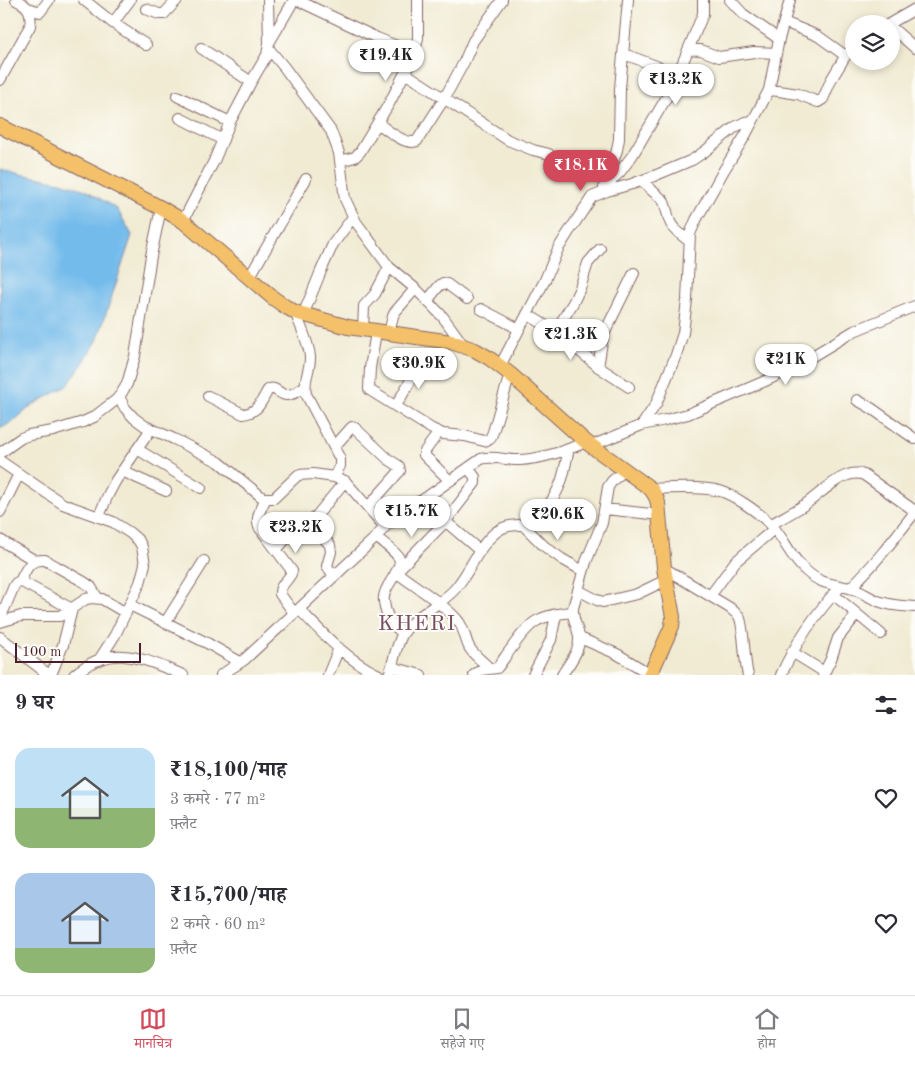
<!DOCTYPE html>
<html lang="hi">
<meta charset="utf-8">
<style>
:root{--surface:#fff;--page:#f7f7f7;--text:#2b2b33;--muted:#7c7c81;--line:#e1e1e2;--accent:#d1495b}
body{margin:0;font-family:"Old Standard TT","Noto Serif Devanagari",serif;background:var(--page);color:var(--text);height:100vh;display:flex;flex-direction:column;font-size:19px;white-space:nowrap}
*{box-sizing:border-box;margin:0}
p{font-size:16px;color:var(--muted)}
.icon{flex:none;width:28px;height:28px;fill:none;stroke:currentColor;stroke-width:2;stroke-linecap:round;stroke-linejoin:round}
.map{position:relative;height:675px;overflow:hidden}
.panel{display:flex;flex-direction:column;background:var(--surface);flex:1}
.panel>*{flex:none}
.buttons{position:absolute;left:845px;top:15px;display:grid;gap:10px}
.buttons a{display:grid;place-items:center;width:55px;height:55px;border-radius:50%;background:var(--surface);box-shadow:0 2px 8px #0003;font-size:25px}
.scale{position:absolute;left:15px;bottom:12px;width:126px;box-sizing:border-box;padding-left:5px;border:2px solid #4a1f2b;border-top:0;font-size:14px;line-height:18px;white-space:nowrap;color:#4a1f2b;-webkit-text-stroke:4px #fdfcf7;paint-order:stroke}
.price{position:absolute;translate:-50% -42px;padding:0 11px;border-radius:18px;background:#fff;color:#222;font-size:16px;line-height:32px;filter:drop-shadow(0 1px 2px #0008)}
.price::after{content:'';position:absolute;left:50%;top:30px;width:15px;height:11px;margin-left:-8px;background:inherit;clip-path:polygon(0 0,100% 0,50% 100%)}
.price.on{background:var(--accent);color:#fff}
ul{padding:0;list-style:none}
li{display:flex;align-items:center;gap:15px;height:125px;padding:0 15px}
li span{display:grid;place-items:center;flex:none;width:140px;height:100px;border-radius:15px;color:#555}
li>.icon{margin-inline-start:auto}
span .icon{width:60px;height:60px;fill:#fffc;stroke-width:1}
li b{font-size:21px}
h2{display:flex;justify-content:space-between;align-items:center;height:60px;padding:0 15px;font-size:21px}
.tab-bar{display:flex;justify-content:space-around;align-items:center;height:70px;border-top:1px solid var(--line);background:var(--surface);font-size:14px;color:var(--muted)}
.tab-bar a{display:grid;justify-items:center;gap:2px}
.tab-bar .on{color:var(--accent)}
.map>svg:first-child{display:block}
.water{fill:#73bbeb;stroke:#5e6d8b}
.lines{fill:none;stroke-linecap:round;stroke-linejoin:round}
.minor-casing{stroke:#846666;stroke-width:12}
.highway-casing{stroke:#846666;stroke-width:16}
.minor{stroke:#fff;stroke-width:10}
.highway{stroke:#f4c16a;stroke-width:14}
.labels{text-anchor:middle;stroke-width:4;stroke-linejoin:round;paint-order:stroke}
.quarter-label{font-size:22px;letter-spacing:1px;fill:#774e64;stroke:#fdfcf7}
</style>
<div class="map">
<svg width="915" height="675" viewBox="0 0 915 675">
<rect width="100%" height="100%" fill="#fdfcf7"/>
<filter id="ink" filterUnits="userSpaceOnUse"><feTurbulence type="fractalNoise" baseFrequency=".02" numOctaves="2"/><feDisplacementMap in="SourceGraphic" scale="10" xChannelSelector="R" yChannelSelector="G"/><feConvolveMatrix kernelMatrix="1 2 1 2 8 2 1 2 1" color-interpolation-filters="sRGB"/></filter>
<filter id="wash" filterUnits="userSpaceOnUse"><feTurbulence type="fractalNoise" baseFrequency=".0096" numOctaves="4" result="noise"/><feDisplacementMap in="SourceGraphic" scale="20" xChannelSelector="R" yChannelSelector="G"/><feGaussianBlur stdDeviation="1.12" result="paint"/><feColorMatrix in="noise" values="0 0 0 0 0 0 0 0 0 0 0 0 0 0 0 0 0 1.4 0 .05"/><feComposite in="paint" operator="in"/></filter>
<g filter="url(#wash)">
<rect width="100%" height="100%" fill="#f1ebd3"/>
<path class="water" d="M0,169L20,174L61,182L86,190L117,209L132,235L97,341L81,366L67,386L31,406L15,420L0,429Z"/>
</g>
<g filter="url(#ink)">
<g class="lines">
<g class="minor-casing">
<path id="minor" d="M84,0L113,23L146,45
M297,0L377,38L414,53
M730,0L743,14L779,39
M28,8L40,12L49,0
M146,9L159,14H164L177,0
M784,22L818,36L843,54H848L854,49
M113,23L130,0
M889,24L915,9
M891,27L915,48
M269,43L294,0
M201,48L251,82
M269,49L284,67L331,131L339,153L345,199L356,222L389,267L417,290L443,317L464,346
M689,49L701,50L719,57L754,52L776,53
M624,54L659,67L677,77
M405,73L508,140L533,150L549,154
M0,80L30,26C32,12 29,6 16,0
M769,90L779,91L798,94L818,102L823,99L831,80L846,55
M177,96L230,122
M180,118L223,140
M378,123C387,130 406,146 417,141L444,99L464,62L473,41L502,0
M340,161L355,157L360,152L390,102L414,55L418,38V0
M641,181L663,200C667,207 667,216 671,224C675,231 683,236 689,241
M605,186L617,150L619,139L620,88L628,0
M604,187L620,172L632,156L668,95L678,74L703,14V0
M183,221L214,161L230,122L251,82L267,55L269,43L268,0
M249,278L306,179
M427,301L439,286L443,283L447,284L467,299
M481,309L519,329
M295,312C300,325 310,345 310,358C310,372 303,379 306,394L340,459V466L334,477
M527,314L553,330L603,370L629,387
M303,315L321,271L333,244L353,217
M363,330L364,306L375,294L389,267
M376,332L370,368L369,389L371,391L432,429L443,434L465,436L484,441L490,439L493,432L510,374
M555,332L573,303L580,288L588,263L600,249
M389,333L393,316L395,312L415,289
M500,366L545,280L558,249L568,233L592,197L607,191L632,184L654,176L692,160L704,152L735,127L745,122L753,121
M598,367L603,336L634,273
M208,396L243,414C254,413 259,407 264,397C265,396 267,391 268,390C274,385 280,395 286,395C292,396 299,390 304,387
M119,397L125,408L134,418L145,426L174,439L219,462L263,498H274L298,475L313,474L334,477L345,481L385,527
M857,400L871,408L915,439
M396,406L421,362
M642,425L665,420L688,414L763,382L791,369L854,331L915,306
M439,432L425,451L424,455L450,481
M591,446L642,425L656,404L676,355L683,333L687,300L690,234L696,220L724,170L745,136L769,90L779,39L790,0
M334,447L350,429L352,427L355,428L388,459L399,466L400,471L398,473L368,507
M137,449L201,488
M0,453L21,438L29,435L53,431L83,422L94,417L116,400L121,394L127,384L135,356L151,256L161,208
M0,461L63,504L113,522L130,533L139,541L142,547L145,564L140,583L115,635L99,660
M468,468L475,477V483L445,522L396,572C414,586 446,605 459,622C465,631 465,639 469,647C474,656 484,662 490,669
M122,471L166,491
M651,489C670,488 701,486 720,491C732,494 758,512 768,522C773,526 778,533 782,539C789,550 795,561 805,570C822,586 833,583 853,589C863,592 871,599 881,602C892,606 904,606 915,607
M266,498C262,507 255,517 259,527L292,571C290,580 279,584 280,594L294,613
M420,501L431,509L480,551
M605,509L651,514
M0,512L19,474
M99,516L108,495L116,480L151,429
M310,522L330,545L331,552L327,566L334,576
M523,525L544,546L562,559L583,571
M770,525C783,517 796,511 807,503C822,493 845,467 864,475L915,511
M376,537C382,542 395,551 399,558C404,569 384,585 384,597C383,600 385,605 385,608C389,622 392,625 403,633
M0,540L34,560
M277,549L297,526L310,522L314,519L345,481
M664,568L730,608C733,611 736,613 739,616C744,624 744,662 748,675
M20,581C27,569 28,559 45,560L84,582L91,587L97,597
M850,588C874,565 894,539 915,512
M578,590L597,600L603,602L637,594L666,580
M833,594L881,634
M710,596L735,562L774,529
M130,605L207,643L240,662
M299,609C323,634 347,660 379,675
M0,619L14,586L16,583L20,581L72,609L63,645L51,675
M0,622L21,616H60L86,599L91,598L102,599L126,613
M165,623L204,561
M0,637L49,675
M580,638L617,654L650,674
M792,652L821,670L824,673L823,675
M392,667L421,675
M824,673L831,659L838,638L857,614
M74,675C113,642 141,658 183,675
M221,675L244,660L372,541L388,524L481,459C494,455 507,461 520,460C543,459 565,451 586,442
M328,675L339,648
M389,675C393,664 397,641 404,632C414,616 440,605 454,590C470,573 477,547 496,532C507,523 517,527 529,523C532,522 536,520 539,518C547,510 559,490 562,479C565,470 566,461 568,453L567,450
M474,675L481,670L497,668C502,662 506,655 511,649C531,620 538,616 572,612
M533,675L551,640L556,614
M562,675C570,662 583,648 578,632C576,624 572,617 573,608L586,562L602,523L608,487L612,481L625,470
M781,675C796,642 816,613 840,587"/>
</g>
<g class="highway-casing">
<path id="highway" d="M0,126L161,208L183,221L273,298L286,307L295,312L348,327L451,342L475,350L489,358L510,374L586,442L651,489L656,497L658,503L664,568L673,617L672,626L668,635L650,675"/>
</g>
<use href="#minor" class="minor"/>
<use href="#highway" class="highway"/>
</g>
</g>
<g class="labels">
<g class="quarter-label">
<text x="417" y="630">KHERI</text>
</g>
</g>
</svg>
<div class="buttons">
<a><svg class="icon" aria-label="layers" viewBox="0 0 24 24"><path d="M12 4l9 5-9 5-9-5zM3 14l9 5 9-5"/></svg></a>
</div>
<div class="scale">100 m</div>
<b class="price" style="left:386px;top:82px">₹19.4K</b>
<b class="price" style="left:676px;top:106px">₹13.2K</b>
<b class="price on" style="left:581px;top:192px">₹18.1K</b>
<b class="price" style="left:571px;top:361px">₹21.3K</b>
<b class="price" style="left:786px;top:386px">₹21K</b>
<b class="price" style="left:419px;top:390px">₹30.9K</b>
<b class="price" style="left:412px;top:538px">₹15.7K</b>
<b class="price" style="left:558px;top:541px">₹20.6K</b>
<b class="price" style="left:296px;top:554px">₹23.2K</b>
</div>
<section class="panel">
<h2>9 घर<svg class="icon" aria-label="filters" viewBox="0 0 24 24"><path d="M4 7h16M4 17h16"/><circle cx="9" cy="7" r="2"/><circle cx="15" cy="17" r="2"/></svg></h2>
<ul>
<li><span style="background:linear-gradient(#bfe0f5 60%,#8fb573 0)"><svg class="icon" aria-label="home" viewBox="0 0 24 24"><path d="M3 11l9-7 9 7M6 9v11h12V9"/></svg></span><div><b>₹18,100/माह</b><p>3 कमरे · 77 m²</p><p>फ़्लैट</p></div><svg class="icon" aria-label="heart" viewBox="0 0 24 24"><path d="M12 20l-8-8c-3-5 5-10 8-4 3-6 11-1 8 4z"/></svg></li>
<li><span style="background:linear-gradient(#a9c7e8 75%,#8fb573 0)"><svg class="icon" aria-label="home" viewBox="0 0 24 24"><path d="M3 11l9-7 9 7M6 9v11h12V9"/></svg></span><div><b>₹15,700/माह</b><p>2 कमरे · 60 m²</p><p>फ़्लैट</p></div><svg class="icon" aria-label="heart" viewBox="0 0 24 24"><path d="M12 20l-8-8c-3-5 5-10 8-4 3-6 11-1 8 4z"/></svg></li>
</ul>
</section>
<nav class="tab-bar">
<a class="on"><svg class="icon" aria-label="map" viewBox="0 0 24 24"><path d="M3 6l6-2 6 2 6-2v14l-6 2-6-2-6 2zM9 4v14M15 6v14"/></svg>मानचित्र</a>
<a><svg class="icon" aria-label="saved" viewBox="0 0 24 24"><path d="M7 4h10v16l-5-4-5 4z"/></svg>सहेजे गए</a>
<a><svg class="icon" aria-label="home" viewBox="0 0 24 24"><path d="M3 11l9-7 9 7M6 9v11h12V9"/></svg>होम</a>
</nav>
